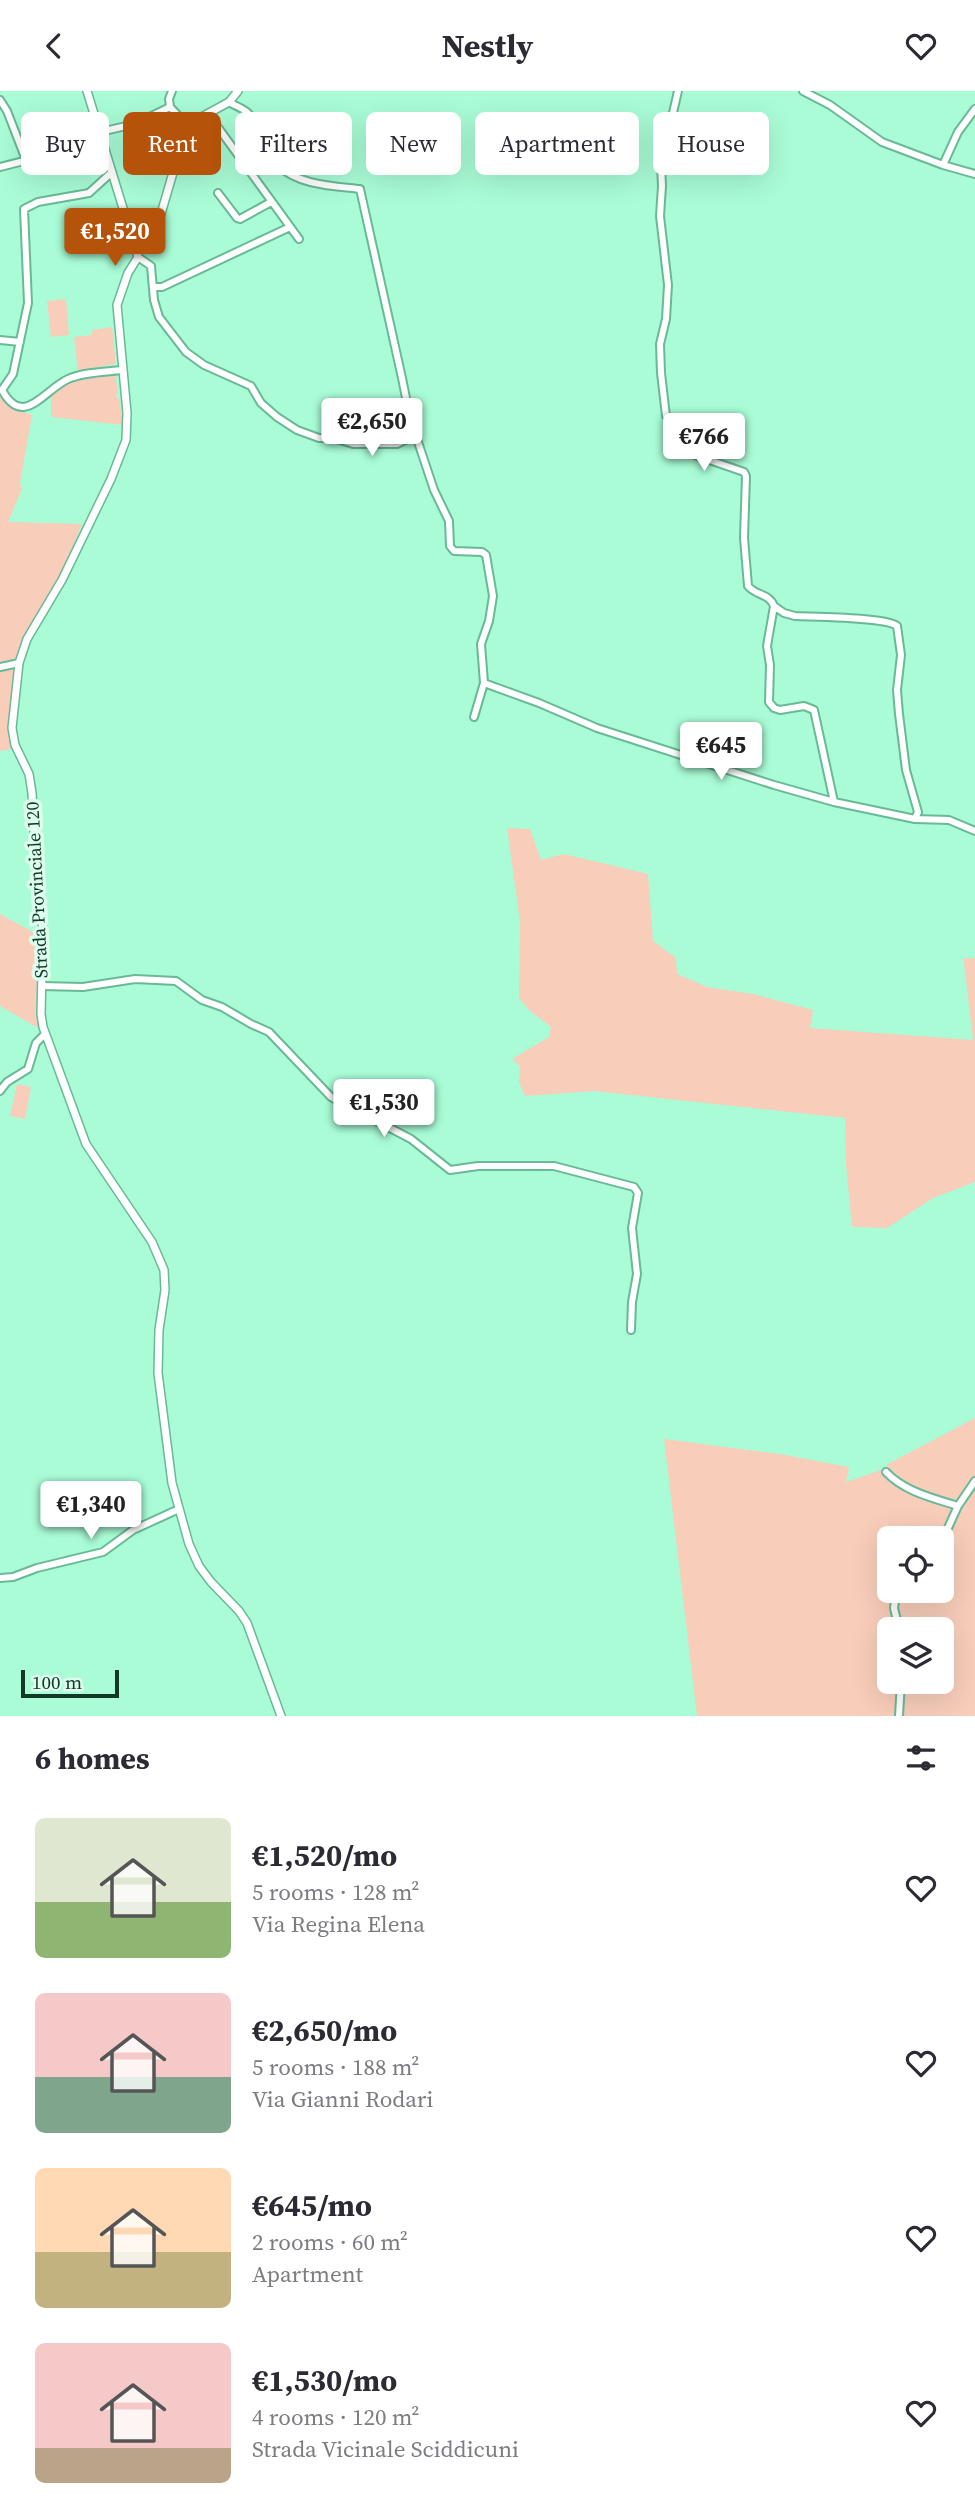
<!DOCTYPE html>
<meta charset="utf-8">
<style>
:root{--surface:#fff;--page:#f2f2f3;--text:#2b2b33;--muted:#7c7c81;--accent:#b45309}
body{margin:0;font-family:"Source Serif 4",serif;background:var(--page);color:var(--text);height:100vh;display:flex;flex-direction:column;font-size:26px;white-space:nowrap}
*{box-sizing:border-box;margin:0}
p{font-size:23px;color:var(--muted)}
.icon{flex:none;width:38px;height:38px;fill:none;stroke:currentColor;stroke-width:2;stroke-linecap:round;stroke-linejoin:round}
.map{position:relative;height:1625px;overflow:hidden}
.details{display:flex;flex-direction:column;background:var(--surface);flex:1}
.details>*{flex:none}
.top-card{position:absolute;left:21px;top:21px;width:934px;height:63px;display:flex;gap:14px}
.buttons{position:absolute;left:877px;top:1435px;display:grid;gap:14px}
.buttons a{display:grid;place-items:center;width:77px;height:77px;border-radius:10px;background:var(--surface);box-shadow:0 7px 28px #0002;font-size:35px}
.scale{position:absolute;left:21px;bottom:18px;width:98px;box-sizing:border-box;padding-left:7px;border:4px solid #143728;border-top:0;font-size:19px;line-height:24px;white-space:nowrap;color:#143728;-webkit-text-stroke:5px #ddfded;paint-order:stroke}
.price{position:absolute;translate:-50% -60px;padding:0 16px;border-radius:7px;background:#fff;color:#222;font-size:23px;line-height:46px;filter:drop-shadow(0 2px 4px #0008)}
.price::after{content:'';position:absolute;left:50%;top:42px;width:21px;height:16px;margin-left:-10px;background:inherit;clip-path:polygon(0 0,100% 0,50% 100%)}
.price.on{background:var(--accent);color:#fff}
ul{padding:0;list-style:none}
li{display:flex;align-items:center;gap:21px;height:175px;padding:0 35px}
li span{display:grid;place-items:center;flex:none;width:196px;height:140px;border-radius:10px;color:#555}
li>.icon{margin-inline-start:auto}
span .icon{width:84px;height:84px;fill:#fffc;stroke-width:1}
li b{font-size:30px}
h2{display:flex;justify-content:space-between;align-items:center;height:84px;padding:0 35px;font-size:30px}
.tag{padding:0 24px;border-radius:10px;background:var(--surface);box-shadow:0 7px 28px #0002;font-size:24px;line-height:63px}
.tag.on{background:var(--accent);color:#fff}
header{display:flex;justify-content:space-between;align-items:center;height:91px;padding:0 35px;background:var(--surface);font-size:32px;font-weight:700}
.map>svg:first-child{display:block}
.green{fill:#f8cdba}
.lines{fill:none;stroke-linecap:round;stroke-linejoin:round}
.minor-casing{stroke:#68ba96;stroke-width:10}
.tertiary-casing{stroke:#68ba96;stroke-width:10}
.minor{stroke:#fff;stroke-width:6}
.tertiary{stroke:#fff;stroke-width:7}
.labels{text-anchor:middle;stroke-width:7;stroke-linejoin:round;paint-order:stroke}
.street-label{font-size:18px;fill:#143728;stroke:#ddfded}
</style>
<header><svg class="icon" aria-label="back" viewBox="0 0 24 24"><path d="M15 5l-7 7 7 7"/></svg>Nestly<svg class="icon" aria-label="heart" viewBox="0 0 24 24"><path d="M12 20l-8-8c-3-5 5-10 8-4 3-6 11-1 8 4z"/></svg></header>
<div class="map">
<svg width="975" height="1625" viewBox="0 0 975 1625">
<rect width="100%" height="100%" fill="#a9fcd6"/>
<path class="green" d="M66,208L69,244L51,246L47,210Z
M112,236L116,273L97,276V280L78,282L74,246L92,244V239Z
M115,282L118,302L115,306L119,307L123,334L51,326V305C69,286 91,285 115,282Z
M0,305L15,318L32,324L20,392L22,398L8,431L82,433L57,492L21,552L16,570L0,573Z
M15,575L9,623L11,658L0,660V578Z
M507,737L530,738L541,769L564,763L648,783L653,850L676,867L677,883L707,896L753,903L813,919L810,937L973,949L964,872V867H975V1091L933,1107L887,1137L852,1136L846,1074L845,1027L594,1000L525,1005L519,991L520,975L512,968L549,946L551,936L530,920L519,907L520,831Z
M0,823L38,844L36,925L38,937L0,915Z
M17,993L31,996L25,1028L10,1025Z
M975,1327V1385L957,1409C931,1403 901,1398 886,1374Z
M664,1348L780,1363L849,1376L846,1391L881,1379C902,1400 923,1408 951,1415L952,1420L939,1447H889V1500H902L893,1508L897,1538H889V1591H898L896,1625H697Z
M975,1398V1625H903L904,1591H942V1538H902L898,1517L900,1510L916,1500H942V1459L953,1432Z"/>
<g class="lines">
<g class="minor-casing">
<path id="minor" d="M678,0L661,74L662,95L660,125L668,194L666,228L660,253L661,282L666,325L689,360L695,364L744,381L746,385L744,447L748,495C756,505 769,502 774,515L767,555L770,574L769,611L774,617L780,619L804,615L814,619L834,711
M803,0L830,14L882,51L943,74L975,83
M0,9L7,20L26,69
M229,11C235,15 243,17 248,22C259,33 265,60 278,74C297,94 334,95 360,98L402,287L412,337L411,346
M170,16L187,34
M170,16L169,8L172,0
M209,24L299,148
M100,41L135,33L170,16
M943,74L958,41L975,18
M0,76L103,50
M112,81L89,102L38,111L24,118L28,212L13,283L2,299C23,338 44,299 68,288C84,281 105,281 122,279
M218,102L237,127L240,128L271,111
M138,166L151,175L154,209L159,226L186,261L204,274L251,295L261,312L277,326L297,339L319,347H334L353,353H397L411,346L417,348L434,399L449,430L450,455L454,460L482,461L486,464L493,505L489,530L481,553L484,592L474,626
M154,196H162L290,136
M0,249L20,251
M774,515L784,522L795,525C814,526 885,526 897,535L901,564L897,599L899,623L906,679L918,721L915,728
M0,576L19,572
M484,592L539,612L597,637L774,694L834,711L915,728L949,729L975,740
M42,895L83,896L135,888L176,890L202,909L222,916L251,933L269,941L331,1006L411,1048L450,1079L478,1075H554L634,1096L638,1102L632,1137L637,1183L632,1211L631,1239
M0,1000L7,991L28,978L36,952L45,943
M886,1381C905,1401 933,1407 958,1415
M942,1450L958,1415L975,1390
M0,1487L13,1486L37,1477L103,1461L133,1439L179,1418
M899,1538L894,1517L895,1510L908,1500
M899,1625L901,1591"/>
</g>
<g class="tertiary-casing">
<path id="tertiary" d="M87,0L138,166L128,182L117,214L127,322L126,349L111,388L62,489L27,548L19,572L12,637L15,654L29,683L32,702L36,778L43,839L41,923L43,936L86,1053L152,1151L164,1179L165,1199L159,1239L158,1282L172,1392L189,1453L199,1475L211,1491L239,1520L247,1532L281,1625
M136,159L145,156L153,150L187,34L229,11L238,0"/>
</g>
<use href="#minor" class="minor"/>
<use href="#tertiary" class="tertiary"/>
</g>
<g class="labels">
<g class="street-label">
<text transform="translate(37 799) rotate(-93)" y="6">Strada Provinciale 120</text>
</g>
</g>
</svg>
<div class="buttons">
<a><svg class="icon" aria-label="locate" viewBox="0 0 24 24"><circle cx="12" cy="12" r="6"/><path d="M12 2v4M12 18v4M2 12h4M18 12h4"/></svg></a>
<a><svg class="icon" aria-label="layers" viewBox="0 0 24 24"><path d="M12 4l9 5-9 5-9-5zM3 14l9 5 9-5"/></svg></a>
</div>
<div class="scale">100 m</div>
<b class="price on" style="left:115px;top:177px">€1,520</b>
<b class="price" style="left:372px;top:367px">€2,650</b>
<b class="price" style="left:704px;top:382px">€766</b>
<b class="price" style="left:721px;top:691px">€645</b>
<b class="price" style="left:384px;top:1048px">€1,530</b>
<b class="price" style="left:91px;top:1450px">€1,340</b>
<div class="top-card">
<a class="tag">Buy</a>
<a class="tag on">Rent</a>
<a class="tag">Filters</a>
<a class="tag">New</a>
<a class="tag">Apartment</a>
<a class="tag">House</a>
</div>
</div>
<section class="details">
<h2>6 homes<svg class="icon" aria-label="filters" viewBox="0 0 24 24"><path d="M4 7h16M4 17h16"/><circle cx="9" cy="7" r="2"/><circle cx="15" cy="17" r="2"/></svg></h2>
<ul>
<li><span style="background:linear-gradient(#dfe7d0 60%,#8fb573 0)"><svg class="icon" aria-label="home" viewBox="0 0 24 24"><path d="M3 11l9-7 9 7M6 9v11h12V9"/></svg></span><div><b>€1,520/mo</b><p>5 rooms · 128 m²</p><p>Via Regina Elena</p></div><svg class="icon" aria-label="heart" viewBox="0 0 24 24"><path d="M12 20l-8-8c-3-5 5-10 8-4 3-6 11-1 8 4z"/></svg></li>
<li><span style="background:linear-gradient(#f6c9c9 60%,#7fa58c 0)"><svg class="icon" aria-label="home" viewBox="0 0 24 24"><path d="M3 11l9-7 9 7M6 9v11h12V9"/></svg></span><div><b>€2,650/mo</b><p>5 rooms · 188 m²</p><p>Via Gianni Rodari</p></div><svg class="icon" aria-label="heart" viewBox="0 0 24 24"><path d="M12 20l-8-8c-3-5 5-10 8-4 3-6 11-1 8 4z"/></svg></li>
<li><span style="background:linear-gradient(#ffd9b3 60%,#c2b280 0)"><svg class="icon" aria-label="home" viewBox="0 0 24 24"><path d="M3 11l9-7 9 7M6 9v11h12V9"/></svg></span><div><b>€645/mo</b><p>2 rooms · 60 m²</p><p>Apartment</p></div><svg class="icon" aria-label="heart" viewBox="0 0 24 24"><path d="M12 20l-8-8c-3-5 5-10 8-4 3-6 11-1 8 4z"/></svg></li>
<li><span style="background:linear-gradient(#f6c9c9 75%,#b9a48a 0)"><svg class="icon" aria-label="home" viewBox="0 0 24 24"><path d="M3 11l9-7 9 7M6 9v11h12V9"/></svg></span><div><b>€1,530/mo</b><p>4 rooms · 120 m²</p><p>Strada Vicinale Sciddicuni</p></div><svg class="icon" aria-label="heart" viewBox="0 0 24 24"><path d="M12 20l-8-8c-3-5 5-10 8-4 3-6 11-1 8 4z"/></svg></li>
</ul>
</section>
